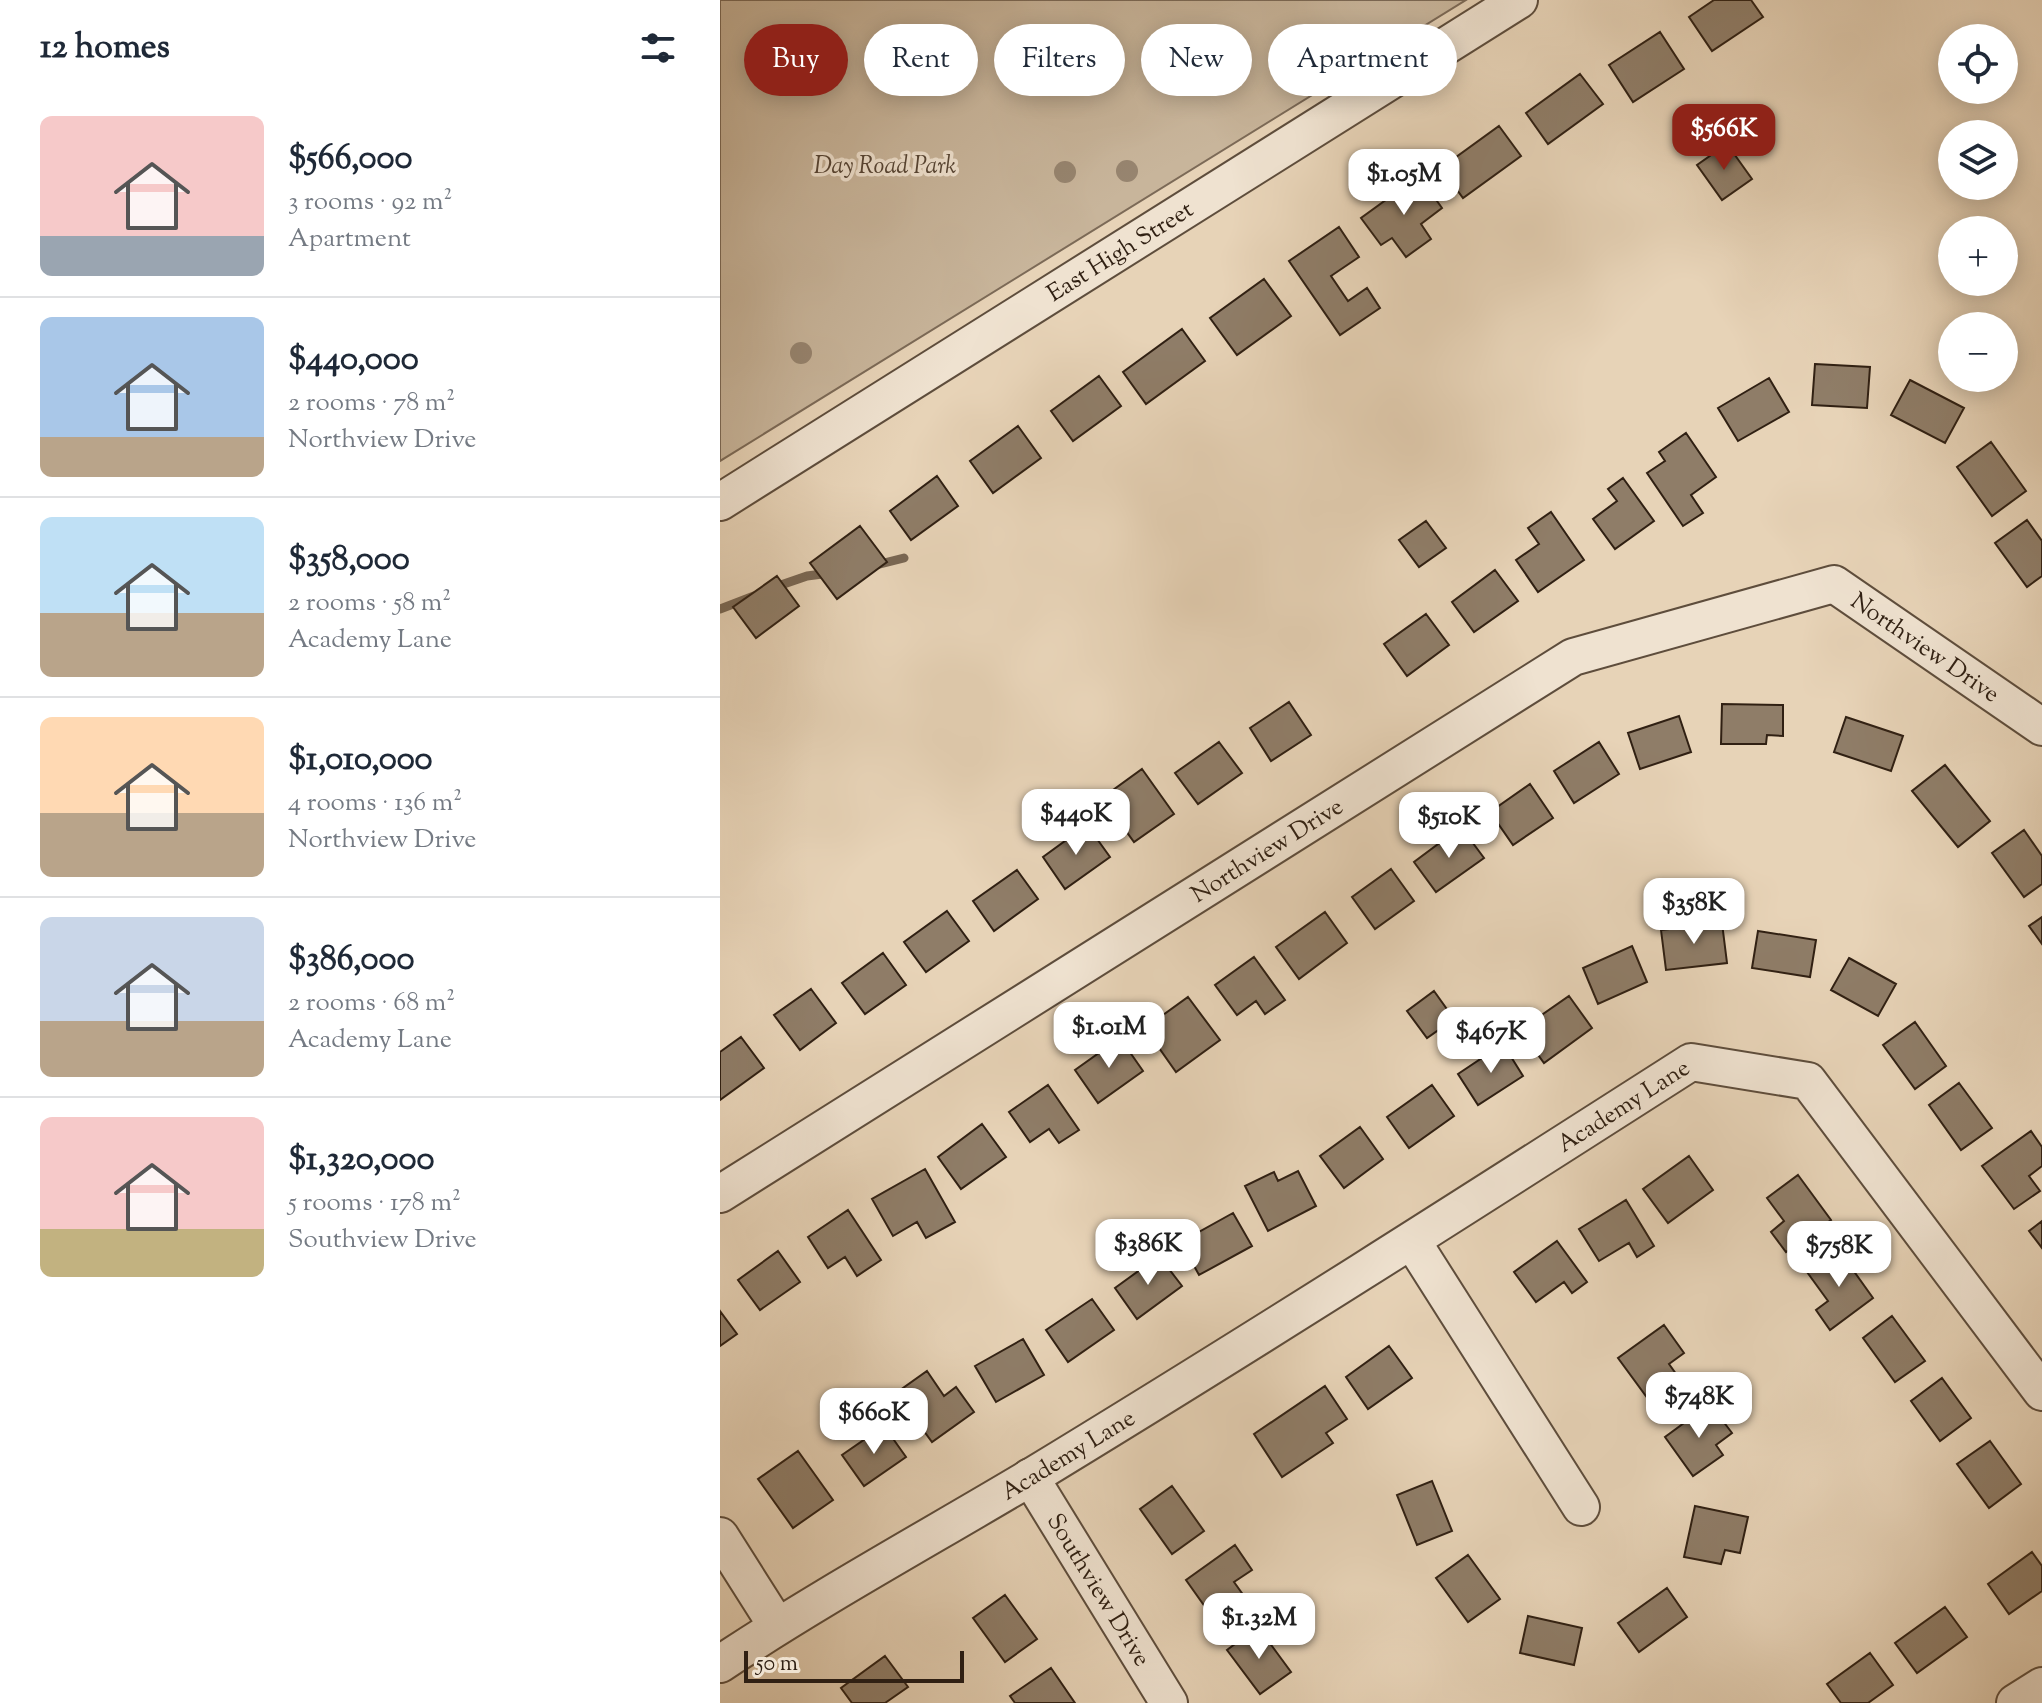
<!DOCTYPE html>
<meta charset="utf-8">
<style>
:root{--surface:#fff;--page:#f6f6f7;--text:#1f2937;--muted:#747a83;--line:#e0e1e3;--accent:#8f2418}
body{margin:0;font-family:"Sorts Mill Goudy",serif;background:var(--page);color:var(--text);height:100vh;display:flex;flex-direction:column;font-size:30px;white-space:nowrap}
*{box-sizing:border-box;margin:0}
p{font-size:26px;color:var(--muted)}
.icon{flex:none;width:44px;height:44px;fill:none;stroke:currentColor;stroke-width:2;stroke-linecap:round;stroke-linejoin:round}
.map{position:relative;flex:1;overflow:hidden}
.details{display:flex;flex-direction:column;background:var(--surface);width:720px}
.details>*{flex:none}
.top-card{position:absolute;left:24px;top:24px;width:760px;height:72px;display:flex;gap:16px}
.controls{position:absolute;left:1218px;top:24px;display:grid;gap:16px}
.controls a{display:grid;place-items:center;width:80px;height:80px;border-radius:50%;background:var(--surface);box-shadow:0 4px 20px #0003;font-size:40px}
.scale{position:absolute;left:24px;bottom:20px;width:220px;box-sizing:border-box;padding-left:8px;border:4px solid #302013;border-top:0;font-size:22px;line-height:28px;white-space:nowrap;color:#302013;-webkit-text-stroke:6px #efe2d0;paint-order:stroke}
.price{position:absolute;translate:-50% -68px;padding:0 18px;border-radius:16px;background:#fff;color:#222;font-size:26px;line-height:52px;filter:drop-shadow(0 2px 4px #0008)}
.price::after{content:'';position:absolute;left:50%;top:48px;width:24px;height:18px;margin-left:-12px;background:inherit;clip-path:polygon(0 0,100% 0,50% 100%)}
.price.selected{background:var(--accent);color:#fff}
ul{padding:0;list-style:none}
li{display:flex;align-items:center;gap:24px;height:200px;padding:0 40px}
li+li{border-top:2px solid var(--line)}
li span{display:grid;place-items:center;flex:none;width:224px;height:160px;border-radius:12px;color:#555}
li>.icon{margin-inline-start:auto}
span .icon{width:96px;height:96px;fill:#fffc;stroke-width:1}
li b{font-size:34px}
h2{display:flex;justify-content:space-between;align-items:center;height:96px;padding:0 40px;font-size:34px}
.chip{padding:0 28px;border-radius:36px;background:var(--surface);box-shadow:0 4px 20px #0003;font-size:28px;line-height:72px}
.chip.selected{background:var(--accent);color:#fff}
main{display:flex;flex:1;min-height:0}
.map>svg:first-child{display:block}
.green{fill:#c8b59b;stroke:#7c6a57;stroke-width:2}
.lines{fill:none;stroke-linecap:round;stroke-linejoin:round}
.stream{stroke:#796754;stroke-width:9}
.building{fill:#8f7d68;stroke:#302013;stroke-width:2}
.street-casing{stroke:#5e4d3c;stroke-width:40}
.street{stroke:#efe2d0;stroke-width:36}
.tree{fill:#978570}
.labels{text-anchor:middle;stroke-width:7;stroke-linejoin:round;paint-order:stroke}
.park-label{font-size:24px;font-style:italic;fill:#564535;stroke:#efe2d0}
.street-label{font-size:24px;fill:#302013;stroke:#efe2d0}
</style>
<main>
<section class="details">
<h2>12 homes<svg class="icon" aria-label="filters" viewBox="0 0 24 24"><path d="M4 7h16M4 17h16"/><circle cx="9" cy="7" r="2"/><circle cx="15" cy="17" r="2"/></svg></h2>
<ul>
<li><span style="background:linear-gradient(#f6c9c9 75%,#9aa5b1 0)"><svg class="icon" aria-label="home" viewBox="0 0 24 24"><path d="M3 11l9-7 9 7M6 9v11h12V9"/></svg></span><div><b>$566,000</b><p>3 rooms · 92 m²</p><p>Apartment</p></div></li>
<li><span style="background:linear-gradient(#a9c7e8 75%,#b9a48a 0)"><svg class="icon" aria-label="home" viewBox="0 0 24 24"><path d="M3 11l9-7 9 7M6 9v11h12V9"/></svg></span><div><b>$440,000</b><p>2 rooms · 78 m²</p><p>Northview Drive</p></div></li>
<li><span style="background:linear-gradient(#bfe0f5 60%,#b9a48a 0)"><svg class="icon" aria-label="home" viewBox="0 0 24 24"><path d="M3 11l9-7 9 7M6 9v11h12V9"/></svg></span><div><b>$358,000</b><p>2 rooms · 58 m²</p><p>Academy Lane</p></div></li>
<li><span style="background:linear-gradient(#ffd9b3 60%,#b9a48a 0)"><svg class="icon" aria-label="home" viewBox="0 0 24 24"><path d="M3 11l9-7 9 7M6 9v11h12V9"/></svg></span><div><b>$1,010,000</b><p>4 rooms · 136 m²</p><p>Northview Drive</p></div></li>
<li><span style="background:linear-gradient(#c9d6e8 65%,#b9a48a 0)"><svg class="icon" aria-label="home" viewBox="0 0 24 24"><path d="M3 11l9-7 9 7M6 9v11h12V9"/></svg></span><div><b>$386,000</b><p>2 rooms · 68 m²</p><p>Academy Lane</p></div></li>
<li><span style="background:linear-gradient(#f6c9c9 70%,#c2b280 0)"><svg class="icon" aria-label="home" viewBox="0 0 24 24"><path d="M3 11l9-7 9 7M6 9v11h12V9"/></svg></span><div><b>$1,320,000</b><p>5 rooms · 178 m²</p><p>Southview Drive</p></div></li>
</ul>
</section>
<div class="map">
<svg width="1322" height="1703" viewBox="0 0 1322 1703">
<rect width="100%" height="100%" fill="#e7d3b7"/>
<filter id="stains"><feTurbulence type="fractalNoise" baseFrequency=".0025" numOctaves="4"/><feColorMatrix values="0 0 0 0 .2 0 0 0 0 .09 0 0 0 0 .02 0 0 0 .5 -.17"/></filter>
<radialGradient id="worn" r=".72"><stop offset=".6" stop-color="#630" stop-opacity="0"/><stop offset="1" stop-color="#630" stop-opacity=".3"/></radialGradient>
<path class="green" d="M0,0H746L0,461Z"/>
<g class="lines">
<path class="stream" d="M156,565L184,558
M55,587L87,576L110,573
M0,609L34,596"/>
</g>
<path class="building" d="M994,0H1031L1043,17L992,51L969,17Z
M940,32L964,69L913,102L889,65Z
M860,74L883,104L828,144L806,113Z
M779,126L801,156L743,198L721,168Z
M1007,144L1032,179L1002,200L977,165Z
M699,176L722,208L701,224L711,239L686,257L672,238L661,245L641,218Z
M619,227L639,257L611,276L628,301L647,288L660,308L620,335L569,261Z
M544,279L571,316L517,355L490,318Z
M462,329L485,361L426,404L403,372Z
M1095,364L1150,367L1147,408L1092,405Z
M379,376L401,406L353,441L331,411Z
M1049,378L1069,412L1018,441L998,408Z
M1190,380L1244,408L1225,443L1171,415Z
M298,426L321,458L273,493L250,461Z
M966,433L996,477L971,495L983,513L963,526L927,473L945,461L939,452Z
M1271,442L1306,491L1272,516L1237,467Z
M217,476L238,506L191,540L170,511Z
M903,478L934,521L895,549L873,519L897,501L888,489Z
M831,512L864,560L818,592L796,560L819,544L808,528Z
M1307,520L1322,541V576L1307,587L1275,543Z
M706,521L726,548L699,567L679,540Z
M140,526L167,562L117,599L90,563Z
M775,570L798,601L754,632L732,602Z
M57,576L79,606L36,638L13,607Z
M706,614L729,645L687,676L664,644Z
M569,702L591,735L551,761L530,728Z
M1002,704L1063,705V736L1047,735L1046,744H1001Z
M959,716L971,752L920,769L908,733Z
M1126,717L1183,736L1171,771L1114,752Z
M499,742L522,773L478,804L455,773Z
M879,742L899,774L854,803L834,771Z
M1225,765L1270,821L1238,847L1192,791Z
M422,769L454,814L414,842L382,798Z
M810,784L833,818L793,845L770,812Z
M367,825L390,857L345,889L323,857Z
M741,827L764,858L716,892L694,862Z
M1304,830L1322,856V884L1304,897L1272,853Z
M671,869L694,901L655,929L632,897Z
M297,870L318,899L274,931L253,901Z
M227,911L249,941L206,972L184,942Z
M605,912L627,943L579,979L556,947Z
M1322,917V944L1309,926Z
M1002,923L1007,963L946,970L941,930Z
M1038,931L1096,940L1090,977L1032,968Z
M912,946L927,982L878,1004L863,968Z
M163,953L186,985L145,1014L122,983Z
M534,957L565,1000L545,1014L536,1001L517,1015L495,985Z
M1129,958L1176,984L1158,1016L1111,990Z
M91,989L116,1023L80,1050L54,1015Z
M714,991L734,1019L707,1038L687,1011Z
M849,996L872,1028L824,1063L800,1030Z
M468,997L500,1040L456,1072L425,1028Z
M1195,1022L1226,1066L1195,1089L1163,1045Z
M21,1037L44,1068L0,1100V1052Z
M400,1038L423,1071L378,1103L355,1070Z
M783,1044L803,1076L758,1105L738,1074Z
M1239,1083L1272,1128L1241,1150L1209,1105Z
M328,1085L359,1130L339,1143L329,1129L310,1142L289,1112Z
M712,1085L734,1116L689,1148L667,1117Z
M262,1124L286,1157L241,1189L218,1157Z
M640,1127L663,1159L624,1188L600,1156Z
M1311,1131L1322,1147V1166L1309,1176L1320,1191L1294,1209L1262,1166Z
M969,1156L993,1190L948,1223L923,1189Z
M205,1169L235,1222L206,1238L197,1222L173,1236L152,1199Z
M578,1171L596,1206L548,1231L525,1186L554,1172L558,1181Z
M1078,1175L1111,1220L1066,1252L1051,1232L1064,1221L1047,1198Z
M906,1200L934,1246L917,1257L909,1243L879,1261L859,1229Z
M128,1210L161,1260L137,1276L125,1257L108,1268L88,1237Z
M513,1213L532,1246L479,1275L461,1242Z
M1322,1221V1248L1309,1231Z
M837,1241L867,1282L852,1293L844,1282L816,1302L794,1272Z
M1118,1249L1153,1298L1110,1330L1096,1310L1108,1301L1087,1272Z
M58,1251L80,1282L40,1310L18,1280Z
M439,1256L462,1286L417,1319L395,1288Z
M372,1299L394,1330L348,1362L326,1330Z
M0,1311L17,1334L0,1346Z
M1172,1316L1205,1361L1175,1382L1143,1338Z
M944,1325L964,1353L949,1364L964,1385L934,1407L898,1358Z
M303,1339L324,1375L276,1402L255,1366Z
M669,1346L692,1378L648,1409L626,1377Z
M207,1371L224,1396L236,1387L254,1412L212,1442L176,1393Z
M1222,1378L1251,1418L1220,1441L1191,1401Z
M605,1386L627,1419L606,1433L613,1443L562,1477L534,1434Z
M990,1404L1012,1433L996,1445L1003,1455L973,1476L945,1437Z
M164,1426L186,1457L144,1486L122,1455Z
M1270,1441L1301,1484L1269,1508L1237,1464Z
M78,1451L113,1500L73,1528L38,1479Z
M712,1481L732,1531L697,1545L677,1495Z
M452,1486L484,1531L452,1554L420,1509Z
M975,1506L1028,1517L1020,1553L1005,1550L1001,1564L964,1557Z
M515,1545L532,1570L514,1582L529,1603L498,1625L466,1580Z
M1312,1552L1322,1566V1591L1289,1614L1268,1584Z
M748,1555L780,1599L748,1622L716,1578Z
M947,1588L967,1617L919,1652L898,1623Z
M285,1595L317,1639L285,1662L253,1618Z
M1225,1607L1247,1637L1197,1673L1175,1643Z
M808,1616L862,1628L854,1665L800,1653Z
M538,1627L571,1672L540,1694L507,1650Z
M1150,1653L1173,1685L1148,1703H1121L1107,1684Z
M165,1656L188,1687L165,1703H132L121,1688Z
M331,1668L355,1703H295L290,1696Z"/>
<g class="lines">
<g class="street-casing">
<g id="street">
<path id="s1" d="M0,502L799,0"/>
<path id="s2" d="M0,1194L853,657L1114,584L1322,727"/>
<path d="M692,1241L861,1507"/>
<path id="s3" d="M310,1477L449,1703"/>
<path d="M0,1536L57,1626"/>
<path id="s4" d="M0,1664C101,1597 207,1539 311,1477C533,1342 752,1202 971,1062L1088,1081L1322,1392"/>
<path d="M1295,1703L1322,1686"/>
</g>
</g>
<use href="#street" class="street"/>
</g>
<g class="tree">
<circle cx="617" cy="66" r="11"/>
<circle cx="407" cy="171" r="11"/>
<circle cx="345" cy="172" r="11"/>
<circle cx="81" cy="353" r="11"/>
</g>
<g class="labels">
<g class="park-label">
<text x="165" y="173">Day Road Park</text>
</g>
<g class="street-label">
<text dy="8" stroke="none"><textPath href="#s1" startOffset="472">East High Street</textPath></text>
<text dy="8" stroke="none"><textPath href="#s2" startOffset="1390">Northview Drive</textPath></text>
<text dy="8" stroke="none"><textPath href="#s2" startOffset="646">Northview Drive</textPath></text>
<text dy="8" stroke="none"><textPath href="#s4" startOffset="1062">Academy Lane</textPath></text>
<text dy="8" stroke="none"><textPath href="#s4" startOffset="406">Academy Lane</textPath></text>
<text dy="8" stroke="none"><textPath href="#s3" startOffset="132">Southview Drive</textPath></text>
</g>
</g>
<rect width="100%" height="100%" filter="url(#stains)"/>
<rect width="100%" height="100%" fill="url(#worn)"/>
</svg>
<div class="controls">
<a><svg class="icon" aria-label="locate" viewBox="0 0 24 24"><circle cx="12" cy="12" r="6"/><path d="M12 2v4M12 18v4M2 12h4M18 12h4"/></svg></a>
<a><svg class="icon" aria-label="layers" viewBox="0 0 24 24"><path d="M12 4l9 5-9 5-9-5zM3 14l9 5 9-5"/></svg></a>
<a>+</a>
<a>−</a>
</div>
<div class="scale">50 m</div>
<b class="price selected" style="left:1004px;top:172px">$566K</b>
<b class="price" style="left:684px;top:217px">$1.05M</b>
<b class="price" style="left:356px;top:857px">$440K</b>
<b class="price" style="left:729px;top:860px">$510K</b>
<b class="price" style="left:974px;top:946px">$358K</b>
<b class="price" style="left:389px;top:1070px">$1.01M</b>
<b class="price" style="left:771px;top:1075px">$467K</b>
<b class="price" style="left:428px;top:1287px">$386K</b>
<b class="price" style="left:1119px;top:1289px">$758K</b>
<b class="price" style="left:979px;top:1440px">$748K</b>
<b class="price" style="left:154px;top:1456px">$660K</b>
<b class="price" style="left:539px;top:1661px">$1.32M</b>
<div class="top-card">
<a class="chip selected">Buy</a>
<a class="chip">Rent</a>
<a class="chip">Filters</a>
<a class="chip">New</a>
<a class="chip">Apartment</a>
</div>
</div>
</main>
